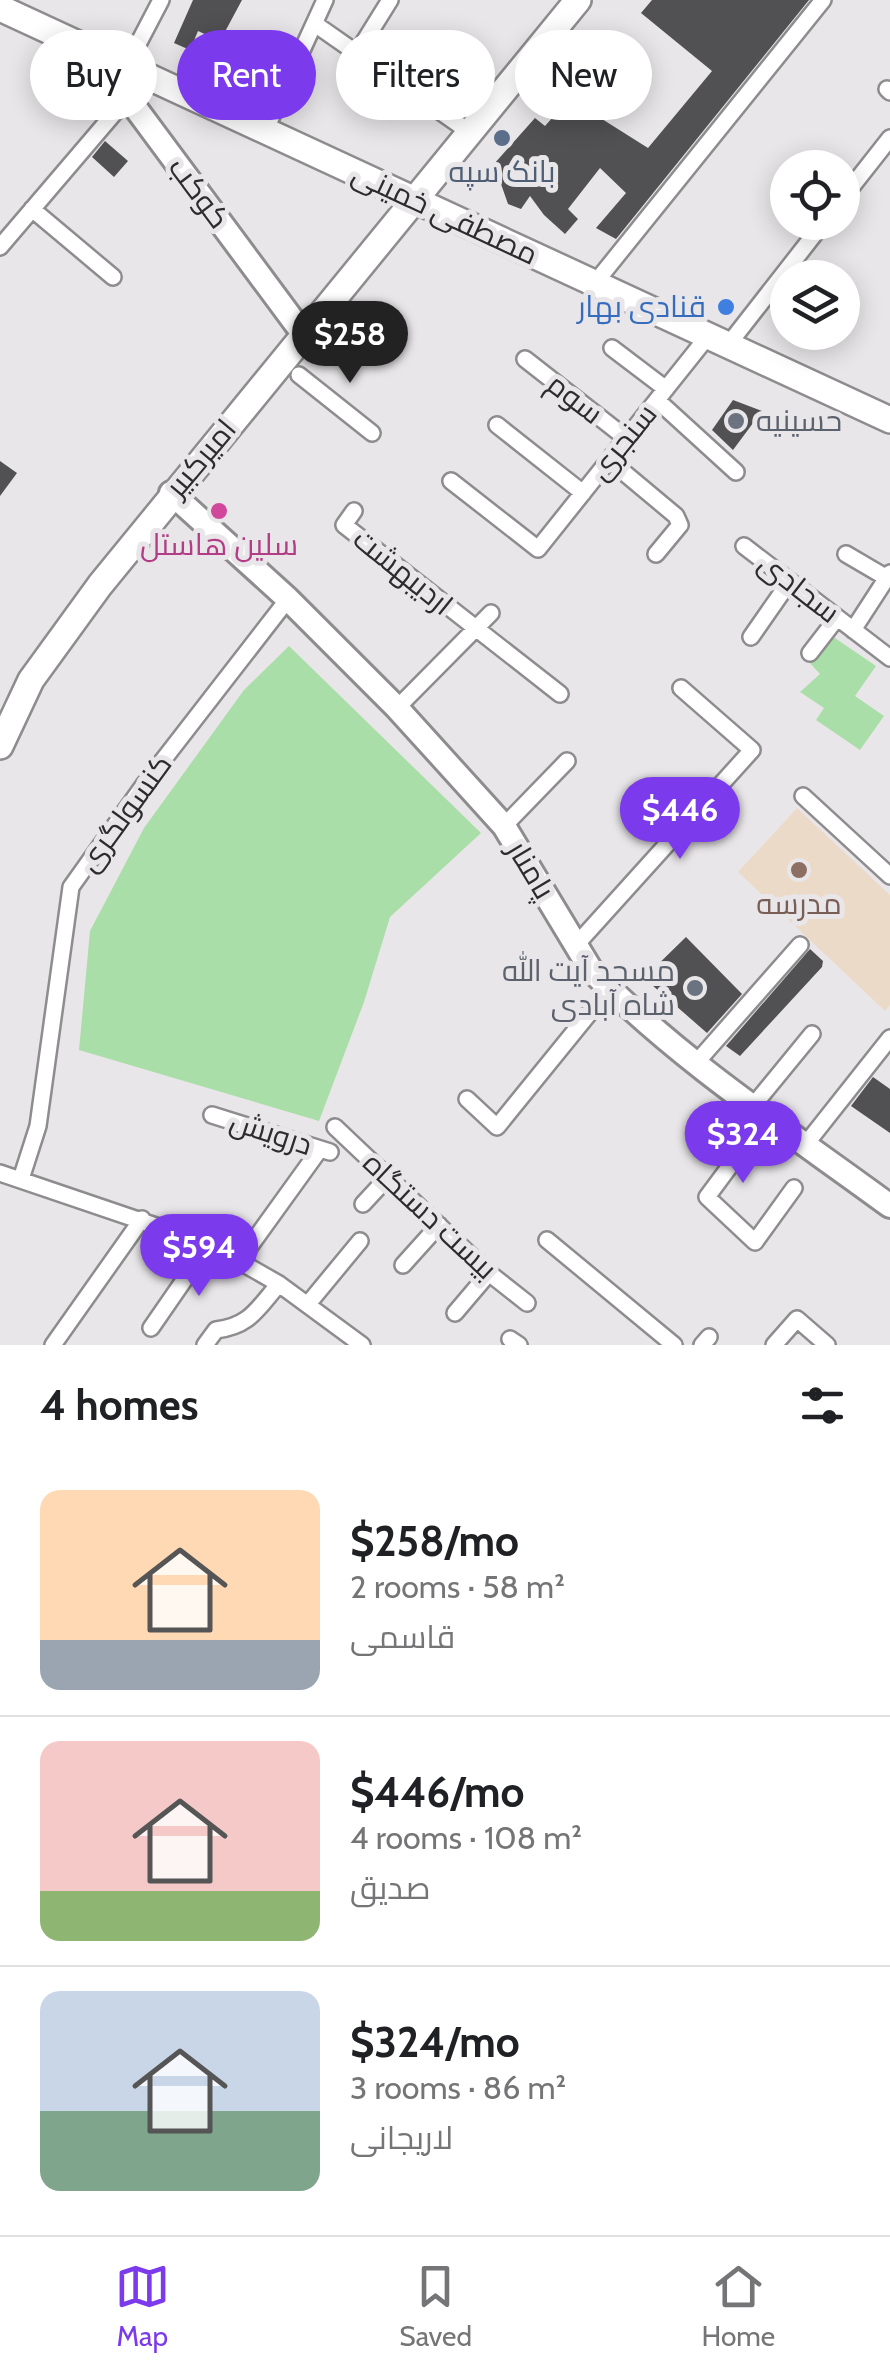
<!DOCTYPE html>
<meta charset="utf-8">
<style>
:root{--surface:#fff;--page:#f2f2f2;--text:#202124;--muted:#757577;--line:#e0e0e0;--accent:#7c3aed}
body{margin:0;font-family:Cabin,Cairo,sans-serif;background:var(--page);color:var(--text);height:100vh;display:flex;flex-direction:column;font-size:38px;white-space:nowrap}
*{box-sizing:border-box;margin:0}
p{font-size:32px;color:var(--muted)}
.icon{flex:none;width:55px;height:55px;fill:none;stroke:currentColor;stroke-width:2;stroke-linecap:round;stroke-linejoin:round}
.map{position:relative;height:1345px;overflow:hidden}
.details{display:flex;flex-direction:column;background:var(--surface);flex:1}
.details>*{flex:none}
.guide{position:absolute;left:30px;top:30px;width:830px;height:90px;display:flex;gap:20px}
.fabs{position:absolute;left:770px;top:150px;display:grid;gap:20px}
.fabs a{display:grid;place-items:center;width:90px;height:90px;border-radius:50%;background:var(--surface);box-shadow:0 5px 25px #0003;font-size:50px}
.price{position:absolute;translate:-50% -85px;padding:0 22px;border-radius:35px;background:var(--accent);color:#fff;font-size:32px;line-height:65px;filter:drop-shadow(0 2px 5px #0008)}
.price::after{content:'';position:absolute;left:50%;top:60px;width:30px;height:22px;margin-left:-15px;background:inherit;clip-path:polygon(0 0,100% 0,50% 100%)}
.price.current{background:#222;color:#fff}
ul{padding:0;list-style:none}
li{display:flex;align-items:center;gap:30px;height:250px;padding:0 40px}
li+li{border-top:2px solid var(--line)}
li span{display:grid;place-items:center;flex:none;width:280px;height:200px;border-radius:20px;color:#555}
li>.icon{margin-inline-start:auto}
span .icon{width:120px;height:120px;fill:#fffc;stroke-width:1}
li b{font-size:42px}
h2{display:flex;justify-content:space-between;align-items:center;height:120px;padding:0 40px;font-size:42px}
.chip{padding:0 35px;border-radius:45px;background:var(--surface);box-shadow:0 5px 25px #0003;font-size:35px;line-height:90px}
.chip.current{background:var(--accent);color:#fff}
.dock{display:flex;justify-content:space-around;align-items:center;height:140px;border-top:2px solid var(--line);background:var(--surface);font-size:28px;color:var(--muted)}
.dock a{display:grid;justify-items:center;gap:5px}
.dock .current{color:var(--accent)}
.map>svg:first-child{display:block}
.education{fill:#ecdac9}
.green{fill:#a9dea8}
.building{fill:#515052}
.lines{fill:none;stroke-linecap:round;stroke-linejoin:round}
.street-casing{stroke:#8e8c8e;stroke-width:20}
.secondary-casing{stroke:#8e8c8e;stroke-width:28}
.primary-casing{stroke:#8e8c8e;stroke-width:30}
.street{stroke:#fff;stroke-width:15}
.secondary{stroke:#fff;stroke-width:22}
.primary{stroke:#fff;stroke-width:25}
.service-dot{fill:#5c6f8a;stroke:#e9e6e9;stroke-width:4}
.shop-dot{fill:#3f7fe0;stroke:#e9e6e9;stroke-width:4}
.worship-dot{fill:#6b7280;stroke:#e9e6e9;stroke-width:4}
.hotel-dot{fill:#d1479c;stroke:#e9e6e9;stroke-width:4}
.education-dot{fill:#8d6e63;stroke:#e9e6e9;stroke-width:4}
.labels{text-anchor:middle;stroke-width:10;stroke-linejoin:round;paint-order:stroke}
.service-label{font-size:30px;fill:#4e5e75;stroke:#e9e6e9}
.street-label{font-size:30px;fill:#2d2c2d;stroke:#e9e6e9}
.shop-label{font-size:30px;fill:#366cbe;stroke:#e9e6e9;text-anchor:end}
.worship-label{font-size:30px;fill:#5b616d;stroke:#e9e6e9;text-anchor:start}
.hotel-label{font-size:30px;fill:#b23c85;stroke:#e9e6e9}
.education-label{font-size:30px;fill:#785e54;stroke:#e9e6e9}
</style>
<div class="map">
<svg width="890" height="1345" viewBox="0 0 890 1345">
<rect width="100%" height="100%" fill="#e9e6e9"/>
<path class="education" d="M797,808L890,895V1005L885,1011L738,872Z"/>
<path class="green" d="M829,634L876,666L855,696L884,716L860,750L816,720L824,708L800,692L820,674L809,662Z
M289,646L481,833L390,917L364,1002L319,1121L79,1050L90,931L144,828L244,690Z"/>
<path class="building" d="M193,0H242L220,41L198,31L190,50L174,43Z
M652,0H809L616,239L596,228L626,193L600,168L568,209L578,219L565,234L544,215L530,196L521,209L508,204L494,164L535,118L545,126L569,99L565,95L570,92L561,83L575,62L599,43L628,86L619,95L622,97L602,119L648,148L712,71L641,13Z
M229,47L262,61L268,50L284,58L271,84L223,61Z
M105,141L128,161L114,177L92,157Z
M733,400L762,411L733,450L712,430Z
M0,461L17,473L0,496Z
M686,937L742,994L707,1033L644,978Z
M810,949L823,961L822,967L740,1056L726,1046Z
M873,1077L890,1089V1133L851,1106Z"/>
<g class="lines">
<g class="street-casing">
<path id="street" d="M315,24L471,133
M357,53L390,0
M126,67L161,0
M887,89L890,92
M265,131L325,0
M842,199L890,138
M32,209L113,277
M0,247L146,76
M595,283L823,0
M728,345L824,222
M612,348L666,389
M525,359L626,438
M299,375L372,433
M657,400L736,472
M497,425L583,493
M609,460L676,516L680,525L656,554
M451,481L538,549L708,336
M354,511L344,525L560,694
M744,546L890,658
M846,554L887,578
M853,630L890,573
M751,637L790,581
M810,653L837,618
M397,708L491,613
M803,796L890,876
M504,826L567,761
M576,945L752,750L681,688
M696,1063L800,945
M467,1099L497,1127L609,989
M753,1106L812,1034
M212,1115L330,1152
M767,1116L707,1197L755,1242L794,1188
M335,1127L489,1273L527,1303
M806,1144L890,1038
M0,1173L209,1244L279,1284L362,1345
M21,1179L38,1126L71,887L143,786L288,599
M363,1204L388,1177
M547,1240L674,1345
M240,1260L320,1149
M403,1265L439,1225
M308,1304L360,1241
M455,1313L489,1273
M151,1328L209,1244
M510,1339L519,1345
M53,1345L142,1219
M205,1345L216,1330C250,1326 257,1309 279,1284
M702,1345L709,1337
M774,1345L797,1319L827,1345"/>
</g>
<g class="secondary-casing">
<path id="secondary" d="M94,52L304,335
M171,493L288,599L397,708L504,826L591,970C680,1061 788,1131 890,1206"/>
</g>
<g class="primary-casing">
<path id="primary" d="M0,8L890,420
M0,746L31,680L100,585L578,0"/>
</g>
<use href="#street" class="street"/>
<use href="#secondary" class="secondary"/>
<use href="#primary" class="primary"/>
</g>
<circle class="service-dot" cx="502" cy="138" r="10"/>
<circle class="shop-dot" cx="726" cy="307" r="10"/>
<g class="worship-dot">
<circle cx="736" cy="421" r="10"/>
<circle cx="695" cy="988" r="10"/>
</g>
<circle class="hotel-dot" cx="219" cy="511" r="10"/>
<circle class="education-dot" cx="799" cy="870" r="10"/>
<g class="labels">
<g class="service-label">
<text x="502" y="182">بانک سپه</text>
</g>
<g class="street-label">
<text transform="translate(199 193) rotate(53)" y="10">کوکب</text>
<text transform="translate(445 214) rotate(25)" y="10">مصطفی خمینی</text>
<text transform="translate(575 399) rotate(38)" y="10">سوم</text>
<text transform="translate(623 442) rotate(-51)" y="10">سنجری</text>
<text transform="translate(201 458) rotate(-50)" y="10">امیرکبیر</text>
<text transform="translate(403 572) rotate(39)" y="10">اردیبهشت</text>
<text transform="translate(799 588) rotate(38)" y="10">سجادی</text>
<text transform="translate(125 813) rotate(-54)" y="10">کنسولگری</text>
<text transform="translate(531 870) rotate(59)" y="10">پامنار</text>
<text transform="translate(271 1133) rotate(18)" y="10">درویش</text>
<text transform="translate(430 1216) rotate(43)" y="10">بیست دستگاه</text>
</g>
<g class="shop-label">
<text x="706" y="317">قنادی بهار</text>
</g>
<g class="worship-label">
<text x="756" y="431">حسینیه</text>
<text x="675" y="981" text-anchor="end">مسجد آیت الله<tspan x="675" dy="34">شاه آبادی</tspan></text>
</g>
<g class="hotel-label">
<text x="219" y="555">سلین هاستل</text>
</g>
<g class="education-label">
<text x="799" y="914">مدرسه</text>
</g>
</g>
</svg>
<div class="fabs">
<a><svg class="icon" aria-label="locate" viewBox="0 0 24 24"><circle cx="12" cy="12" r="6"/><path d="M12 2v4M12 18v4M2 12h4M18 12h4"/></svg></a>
<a><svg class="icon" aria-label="layers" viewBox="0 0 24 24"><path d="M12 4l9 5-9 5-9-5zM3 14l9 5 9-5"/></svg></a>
</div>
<b class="price current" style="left:350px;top:386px">$258</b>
<b class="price" style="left:680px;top:862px">$446</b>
<b class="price" style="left:743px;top:1186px">$324</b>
<b class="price" style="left:199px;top:1299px">$594</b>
<div class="guide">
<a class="chip">Buy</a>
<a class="chip current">Rent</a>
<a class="chip">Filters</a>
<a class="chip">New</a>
</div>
</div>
<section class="details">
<h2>4 homes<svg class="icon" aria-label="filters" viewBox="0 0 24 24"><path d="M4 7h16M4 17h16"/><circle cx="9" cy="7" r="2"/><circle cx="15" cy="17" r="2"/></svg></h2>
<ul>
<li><span style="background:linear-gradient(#ffd9b3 75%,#9aa5b1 0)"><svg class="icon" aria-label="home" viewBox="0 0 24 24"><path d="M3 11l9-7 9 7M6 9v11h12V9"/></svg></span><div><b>$258/mo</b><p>2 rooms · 58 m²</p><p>قاسمی</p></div></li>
<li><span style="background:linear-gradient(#f6c9c9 75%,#8fb573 0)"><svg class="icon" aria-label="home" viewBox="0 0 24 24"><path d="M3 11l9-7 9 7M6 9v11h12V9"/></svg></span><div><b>$446/mo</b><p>4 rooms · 108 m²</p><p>صدیق</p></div></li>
<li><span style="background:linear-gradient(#c9d6e8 60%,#7fa58c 0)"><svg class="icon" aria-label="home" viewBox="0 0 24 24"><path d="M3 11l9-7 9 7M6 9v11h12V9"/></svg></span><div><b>$324/mo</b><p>3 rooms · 86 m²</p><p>لاریجانی</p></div></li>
</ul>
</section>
<nav class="dock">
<a class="current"><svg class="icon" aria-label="map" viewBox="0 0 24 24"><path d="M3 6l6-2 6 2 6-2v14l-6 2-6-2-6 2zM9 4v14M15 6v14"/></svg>Map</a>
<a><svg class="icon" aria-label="saved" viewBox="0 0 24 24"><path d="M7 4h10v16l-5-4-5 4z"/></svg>Saved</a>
<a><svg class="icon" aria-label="home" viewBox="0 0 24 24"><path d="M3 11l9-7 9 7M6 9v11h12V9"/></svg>Home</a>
</nav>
